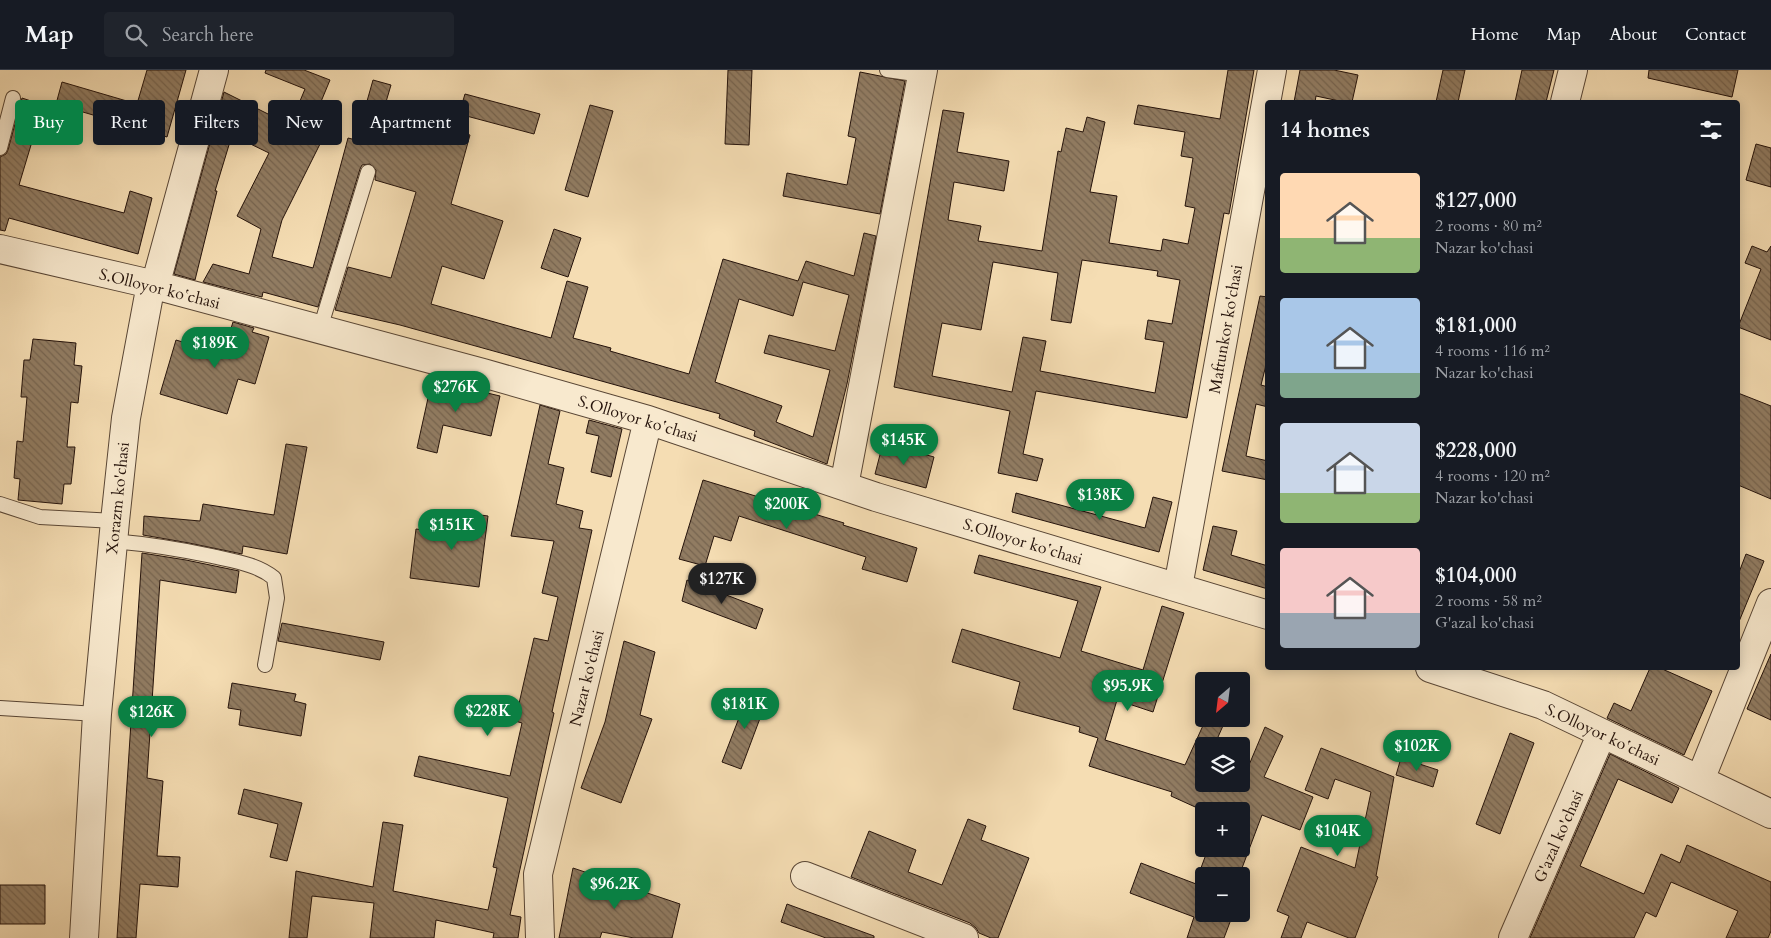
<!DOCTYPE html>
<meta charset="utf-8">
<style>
:root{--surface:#171b24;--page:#20242c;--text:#f1f3f6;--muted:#9ea1a6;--line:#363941;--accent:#0b8043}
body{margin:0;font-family:Cardo,serif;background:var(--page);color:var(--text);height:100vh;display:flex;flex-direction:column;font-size:19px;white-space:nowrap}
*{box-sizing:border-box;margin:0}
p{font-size:16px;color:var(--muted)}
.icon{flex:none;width:28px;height:28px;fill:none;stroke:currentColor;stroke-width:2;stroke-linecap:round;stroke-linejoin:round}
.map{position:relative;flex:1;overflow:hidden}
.side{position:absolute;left:1265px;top:30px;width:475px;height:570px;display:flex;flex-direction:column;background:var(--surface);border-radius:5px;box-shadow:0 2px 12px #0003}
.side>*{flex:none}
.guide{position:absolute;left:15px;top:30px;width:475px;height:45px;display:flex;gap:10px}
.needle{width:32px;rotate:208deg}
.fabs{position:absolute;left:1195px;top:602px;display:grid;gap:10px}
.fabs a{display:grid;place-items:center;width:55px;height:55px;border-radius:5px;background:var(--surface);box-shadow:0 2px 12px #0003;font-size:25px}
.price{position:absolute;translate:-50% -42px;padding:0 11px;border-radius:18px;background:var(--accent);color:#fff;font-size:16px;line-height:32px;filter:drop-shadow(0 1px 2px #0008)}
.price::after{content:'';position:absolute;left:50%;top:30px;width:15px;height:11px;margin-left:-8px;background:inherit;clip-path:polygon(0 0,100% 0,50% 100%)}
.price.active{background:#222;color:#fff}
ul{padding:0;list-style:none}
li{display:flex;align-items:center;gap:15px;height:125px;padding:0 15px}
li span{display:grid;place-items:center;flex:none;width:140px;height:100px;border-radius:5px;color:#555}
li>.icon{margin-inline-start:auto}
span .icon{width:60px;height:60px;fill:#fffc;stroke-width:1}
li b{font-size:21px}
h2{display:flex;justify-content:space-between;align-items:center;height:60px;padding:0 15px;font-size:21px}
.pill{padding:0 18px;border-radius:5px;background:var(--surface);box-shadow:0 2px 12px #0003;font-size:18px;line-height:45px}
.pill.active{background:var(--accent);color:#fff}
header{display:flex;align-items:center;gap:30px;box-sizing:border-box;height:70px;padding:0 25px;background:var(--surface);border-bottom:1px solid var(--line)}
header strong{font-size:24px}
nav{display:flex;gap:28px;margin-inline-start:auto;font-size:18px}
.search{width:350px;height:45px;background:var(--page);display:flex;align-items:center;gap:12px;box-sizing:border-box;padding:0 18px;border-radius:5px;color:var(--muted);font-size:19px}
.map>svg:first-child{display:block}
.building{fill:url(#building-back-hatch);stroke:#25130b;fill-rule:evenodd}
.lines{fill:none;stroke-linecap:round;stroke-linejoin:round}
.lane-casing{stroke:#594635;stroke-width:16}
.street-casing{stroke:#594635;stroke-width:30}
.lane{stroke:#f8e9ce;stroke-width:14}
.street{stroke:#f8e9ce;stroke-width:28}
.labels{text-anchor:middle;stroke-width:4.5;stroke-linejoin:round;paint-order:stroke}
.street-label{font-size:16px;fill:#25130b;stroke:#f8e9ce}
</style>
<header>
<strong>Map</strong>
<div class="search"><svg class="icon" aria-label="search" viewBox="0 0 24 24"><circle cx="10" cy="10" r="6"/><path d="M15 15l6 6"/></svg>Search here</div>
<nav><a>Home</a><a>Map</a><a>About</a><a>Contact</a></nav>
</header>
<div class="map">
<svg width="1771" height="868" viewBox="0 0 1771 868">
<defs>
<pattern id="building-back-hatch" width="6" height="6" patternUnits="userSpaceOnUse" patternTransform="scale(1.25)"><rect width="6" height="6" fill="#917c62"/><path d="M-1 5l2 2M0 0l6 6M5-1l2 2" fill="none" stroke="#76644f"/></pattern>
</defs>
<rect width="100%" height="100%" fill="#f5ddb3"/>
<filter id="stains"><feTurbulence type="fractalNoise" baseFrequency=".004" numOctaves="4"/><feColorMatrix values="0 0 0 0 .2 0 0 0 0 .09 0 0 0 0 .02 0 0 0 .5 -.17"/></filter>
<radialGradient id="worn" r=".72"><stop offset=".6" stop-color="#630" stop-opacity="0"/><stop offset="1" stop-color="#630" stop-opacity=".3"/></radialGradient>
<path class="building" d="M147,0H186L167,67L56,34L62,12L137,34Z
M266,0H304L330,10L310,58L326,62L282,150L272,187L313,198L348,68L356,70L373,10L391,15L383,42L470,65L451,134L503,151L484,209L442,196L431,234L551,268L567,211L588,217L573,268L611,278L610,281L689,304L723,189L798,211L806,191L854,206L864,163L876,166L847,314L827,394L754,366L755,361L719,348L720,344L400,255L335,240L348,197L391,208L416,122L375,110L376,100L370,94L362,95L360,99L318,237L263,222L262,227L203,212L213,194L249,204L261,159L237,146L269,83L232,65L215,121H217L195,210L174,204L224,22L290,55L305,19L265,3ZM803,212L849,225L835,281L769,265L764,283L830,300L813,367L776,352L782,336L715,312L739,229L793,246Z
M728,0H752L749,75L725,74Z
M1228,0H1254L1229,144L1224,143L1187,348L1036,321L1023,384L1043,389L1037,411L998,403L1010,341L894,317L943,40L964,43L957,82L1009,91L1004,121L954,112L948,150L981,156L978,171L1042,181L1058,81L1061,82L1066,58L1083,62L1087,47L1105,52L1090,122L1117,126L1109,173L1161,181L1163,169L1188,174L1195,138L1185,136L1193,88L1181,86L1185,62L1134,54L1138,35L1220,49ZM1082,190L1158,201L1157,206L1180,210L1172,254L1148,250L1145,269L1164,272L1155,323L1040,301L1046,271L1023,267L1012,322L932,306L942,253L981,260L993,192L1058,203L1051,250L1071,253Z
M1300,0H1334L1358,5L1352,32H1344L1316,26L1315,32H1294Z
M1443,0H1465L1458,32H1436Z
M1522,0H1554L1546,32H1515Z
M1649,0H1738L1732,27L1648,8Z
M860,2L905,11L880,144L783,126L787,103L847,115L856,68L848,66Z
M465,24L540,44L534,64L459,44Z
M22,28L43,35L19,115L124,143L130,121L152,128L138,184L9,148L5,161L0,160V87L6,84L8,80Z
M590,35L613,41L588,127L565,120Z
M1756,74L1771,78V117L1746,110Z
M554,159L581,168L568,207L541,198Z
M1752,176L1767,182L1771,176V270L1738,257L1761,199L1745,193Z
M1260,226L1268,227V287L1261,315L1268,317V337L1256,334L1246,386L1268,391V410L1222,401Z
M233,252L254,258L252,262L269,267L255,314L238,309L227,344L160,324L176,270L223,284Z
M33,269L76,273L74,295L82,296L78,333L71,332L67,377H75L71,414H64L62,434L18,430L20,409L14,408L17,371L23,372L27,327H21L24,290H30Z
M432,310L500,326L491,366L443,355L437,383L417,378Z
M1738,323L1771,336V429L1738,415Z
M540,335L560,341L548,394L564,398L556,434L583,441L579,458L592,460L552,642L554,643L510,845L521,847L518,868H493L494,863L436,850L434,868H370L374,833L312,826L307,868H289L296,801L373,817L383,752L403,755L393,821L488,840L497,798L493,797L508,728L414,706L419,686L510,706L522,653L515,651L534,568L548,571L558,527L542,523L554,471L511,466Z
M589,350L622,359L611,407L591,402L599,366L586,363Z
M883,373L934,387L926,418L875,404Z
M286,374L307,377L287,484L243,476L242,484L189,473L143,465L144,446L200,451L203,434L274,445Z
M703,410L844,453L843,455L917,478L907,512L862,499L866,487L739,446L731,471L714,466L705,496L679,489Z
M1016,423L1145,458L1153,427L1172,432L1159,482L1012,442Z
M450,441L488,446L479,517L410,508L416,459L447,463Z
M1213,456L1237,461L1231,485L1268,496V519L1203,500Z
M142,483L186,490L239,501L236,523L160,510L147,708L163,711L157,786L180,787L178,817L140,814L136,868H117Z
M1746,484L1764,491L1738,554V505Z
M979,485L1101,517L1081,581L1143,600L1162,536L1184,543L1153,642L1117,630L1105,670L1185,695L1206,649H1226L1214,676H1204V714H1241L1265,657L1283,666L1264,707L1313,727L1300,760L1262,745L1239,806H1198L1208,779H1241V741H1204L1171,726L1172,722L1089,696L1098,668L1079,662L1080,657L1013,639L1020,612L952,592L962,559L1060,588L1078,531L974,503Z
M687,510L763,539L756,559L682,531Z
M282,553L384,572L380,590L278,571Z
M624,571L655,582L640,645L652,649L621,733L581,718L605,652Z
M1771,584V650L1747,639Z
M1650,598H1660L1712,621L1684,685L1607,648L1614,633L1631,641Z
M232,613L296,624L294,631L306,634L301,666L239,655L241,640L228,638Z
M749,622L768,627L741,699L722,692Z
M1510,663L1534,673L1500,764L1476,754Z
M1321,678L1394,707L1376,806L1378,807L1355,868H1349L1307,852L1301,868H1281L1289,846L1277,841L1301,777L1355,798L1371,722L1335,709L1328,729L1305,720Z
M1610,684L1679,718L1672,733L1618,709L1580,796L1644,824L1661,784L1680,793L1687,775L1771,812V861L1768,868H1726L1738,841L1671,812L1656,847L1646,842L1634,868H1530Z
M1401,688L1438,700L1433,717L1396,705Z
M244,719L302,733L287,791L270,787L278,754L238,744Z
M968,749L986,756L981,770L1029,788L998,868H991L979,863L976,858L970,853L851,807L869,761L916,780L908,802L942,815Z
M1141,793L1204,817V844H1233L1224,868H1187L1194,847L1130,823Z
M573,798L680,834L672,868H634L602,862L600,868H559Z
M0,815H45V854H0Z
M787,834L874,866V868H826L781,852Z"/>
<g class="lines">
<g class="lane-casing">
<path id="lane" d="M887,0L922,5
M0,78L13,28
M320,259L368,102
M0,434L40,447L115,451
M113,471C147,474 179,479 212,486C233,491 257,494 274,508L277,528L265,595
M0,638L97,644"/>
</g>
<g class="street-casing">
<path id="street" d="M1565,32L1573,0
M0,179L151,214L483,303L648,350L876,427L1268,545
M844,416L923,0
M1178,517L1272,0
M1430,598L1543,635L1771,744
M1700,710L1771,533
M805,806L964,868
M84,868L97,644L115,451L126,348L151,214L158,205L214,0
M540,868L538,804L648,350
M1513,868L1602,663"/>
</g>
<use href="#lane" class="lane"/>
<use href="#street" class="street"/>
</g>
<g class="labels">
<g class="street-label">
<text transform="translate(160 218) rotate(14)" y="6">S.Olloyor koʻchasi</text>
<text transform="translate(1225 259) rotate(-80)" y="6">Maftunkor ko'chasi</text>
<text transform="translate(638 348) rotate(17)" y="6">S.Olloyor koʻchasi</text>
<text transform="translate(117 428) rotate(-84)" y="6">Xorazm ko'chasi</text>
<text transform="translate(1023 471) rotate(17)" y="6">S.Olloyor koʻchasi</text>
<text transform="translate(586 608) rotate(-76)" y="6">Nazar ko'chasi</text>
<text transform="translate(1603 664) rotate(25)" y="6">S.Olloyor koʻchasi</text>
<text transform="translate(1558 766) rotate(-66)" y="6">G'azal ko'chasi</text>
</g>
</g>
<rect width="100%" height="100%" filter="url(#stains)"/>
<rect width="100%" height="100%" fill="url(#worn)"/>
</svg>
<div class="fabs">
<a><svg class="needle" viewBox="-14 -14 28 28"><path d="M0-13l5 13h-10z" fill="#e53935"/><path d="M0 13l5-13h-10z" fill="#9ea1a6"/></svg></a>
<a><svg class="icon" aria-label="layers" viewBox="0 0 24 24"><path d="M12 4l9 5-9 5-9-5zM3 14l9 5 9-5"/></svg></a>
<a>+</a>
<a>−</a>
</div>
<b class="price" style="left:215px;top:299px">$189K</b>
<b class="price" style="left:456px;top:343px">$276K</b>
<b class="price" style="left:904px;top:396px">$145K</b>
<b class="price" style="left:1100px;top:451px">$138K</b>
<b class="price" style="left:787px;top:460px">$200K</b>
<b class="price" style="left:452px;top:481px">$151K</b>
<b class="price active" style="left:722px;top:535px">$127K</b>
<b class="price" style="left:1128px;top:642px">$95.9K</b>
<b class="price" style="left:745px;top:660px">$181K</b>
<b class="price" style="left:488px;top:667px">$228K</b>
<b class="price" style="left:152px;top:668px">$126K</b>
<b class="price" style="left:1417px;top:702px">$102K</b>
<b class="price" style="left:1338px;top:787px">$104K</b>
<b class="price" style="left:615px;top:840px">$96.2K</b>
<div class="guide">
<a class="pill active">Buy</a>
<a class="pill">Rent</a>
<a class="pill">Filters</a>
<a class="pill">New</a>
<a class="pill">Apartment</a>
</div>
<section class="side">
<h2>14 homes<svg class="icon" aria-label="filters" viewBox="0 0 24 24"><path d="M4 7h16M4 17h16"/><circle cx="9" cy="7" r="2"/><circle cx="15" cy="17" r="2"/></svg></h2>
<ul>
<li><span style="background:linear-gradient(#ffd9b3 65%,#8fb573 0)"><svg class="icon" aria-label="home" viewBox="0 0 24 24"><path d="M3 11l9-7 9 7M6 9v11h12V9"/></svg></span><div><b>$127,000</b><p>2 rooms · 80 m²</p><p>Nazar ko'chasi</p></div></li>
<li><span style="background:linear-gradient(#a9c7e8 75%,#7fa58c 0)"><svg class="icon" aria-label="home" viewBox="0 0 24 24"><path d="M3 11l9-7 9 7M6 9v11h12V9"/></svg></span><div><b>$181,000</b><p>4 rooms · 116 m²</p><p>Nazar ko'chasi</p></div></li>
<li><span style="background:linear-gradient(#c9d6e8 70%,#8fb573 0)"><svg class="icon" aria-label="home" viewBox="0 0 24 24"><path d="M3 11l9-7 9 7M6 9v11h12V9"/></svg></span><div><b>$228,000</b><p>4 rooms · 120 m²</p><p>Nazar ko'chasi</p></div></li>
<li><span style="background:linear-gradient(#f6c9c9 65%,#9aa5b1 0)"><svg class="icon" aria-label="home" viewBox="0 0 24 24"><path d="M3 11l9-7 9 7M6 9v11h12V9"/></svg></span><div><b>$104,000</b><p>2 rooms · 58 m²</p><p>G'azal ko'chasi</p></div></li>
</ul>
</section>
</div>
